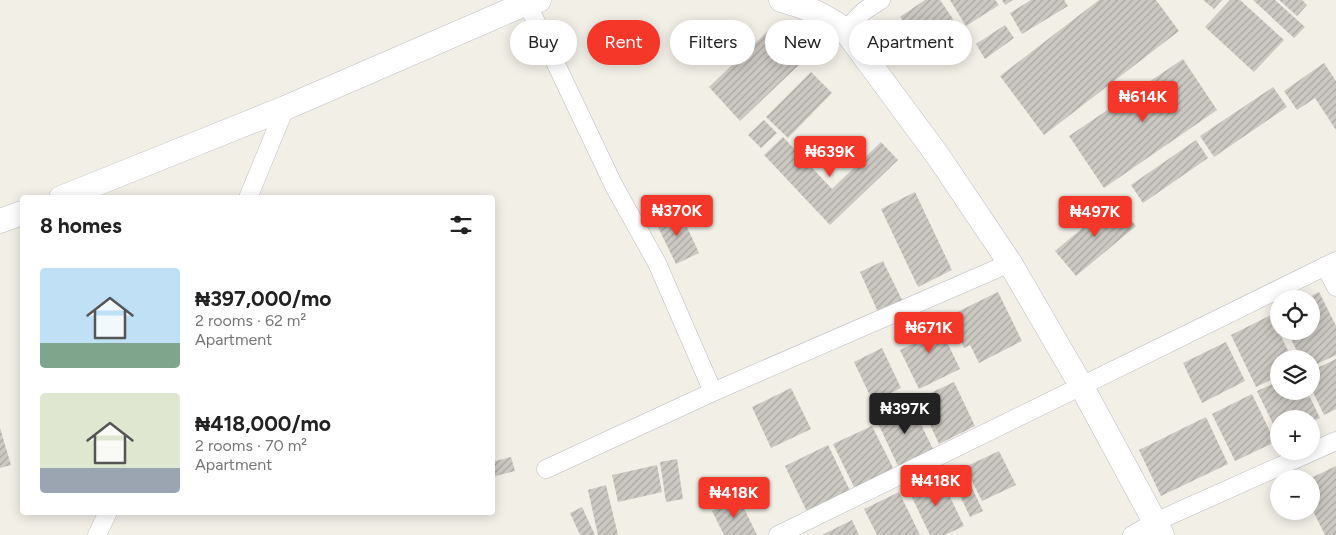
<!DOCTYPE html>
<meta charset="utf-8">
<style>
:root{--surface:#fff;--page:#f2f2f2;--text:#222;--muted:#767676;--accent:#f53729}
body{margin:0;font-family:Figtree,sans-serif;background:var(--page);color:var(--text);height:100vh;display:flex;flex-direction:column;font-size:19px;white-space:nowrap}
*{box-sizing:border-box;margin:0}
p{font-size:16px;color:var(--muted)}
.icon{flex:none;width:28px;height:28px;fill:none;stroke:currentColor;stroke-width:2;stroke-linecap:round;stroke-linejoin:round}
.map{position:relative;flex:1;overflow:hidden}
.panel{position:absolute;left:20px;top:195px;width:475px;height:320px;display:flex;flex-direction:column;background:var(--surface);border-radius:5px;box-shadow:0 2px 12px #0003}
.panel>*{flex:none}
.top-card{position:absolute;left:510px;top:20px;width:475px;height:45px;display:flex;gap:10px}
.buttons{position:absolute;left:1270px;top:290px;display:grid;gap:10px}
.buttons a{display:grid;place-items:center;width:50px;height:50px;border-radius:50%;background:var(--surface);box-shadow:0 2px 12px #0003;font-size:25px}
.price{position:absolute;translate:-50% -42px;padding:0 11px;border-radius:5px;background:var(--accent);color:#fff;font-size:16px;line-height:32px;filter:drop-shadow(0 1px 2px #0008)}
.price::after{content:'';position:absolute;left:50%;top:30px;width:15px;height:11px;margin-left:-8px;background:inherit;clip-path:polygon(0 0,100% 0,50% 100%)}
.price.active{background:#222;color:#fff}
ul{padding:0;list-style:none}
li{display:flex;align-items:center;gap:15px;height:125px;padding:0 20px}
li span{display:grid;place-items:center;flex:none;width:140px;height:100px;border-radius:5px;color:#555}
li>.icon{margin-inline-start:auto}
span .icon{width:60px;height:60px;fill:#fffc;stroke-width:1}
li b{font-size:21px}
h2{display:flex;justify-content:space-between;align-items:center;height:60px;padding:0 20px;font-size:21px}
.chip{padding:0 18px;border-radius:22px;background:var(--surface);box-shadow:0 2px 12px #0003;font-size:18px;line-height:45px}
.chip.active{background:var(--accent);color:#fff}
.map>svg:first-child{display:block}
.building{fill:url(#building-hatch)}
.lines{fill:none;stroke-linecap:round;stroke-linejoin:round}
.street-casing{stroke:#b9bcc1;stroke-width:19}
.secondary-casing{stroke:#babdc3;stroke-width:25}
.street{stroke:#fff;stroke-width:18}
.secondary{stroke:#fff;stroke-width:24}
</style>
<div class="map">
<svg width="1336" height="535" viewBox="0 0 1336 535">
<defs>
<pattern id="building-hatch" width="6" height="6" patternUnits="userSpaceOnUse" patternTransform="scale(1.25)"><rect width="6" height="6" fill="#ccc9c3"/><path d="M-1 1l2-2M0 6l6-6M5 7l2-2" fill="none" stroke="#a9a7a2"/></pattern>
</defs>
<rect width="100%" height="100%" fill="#f1efe6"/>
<path class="building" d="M925,0H940L955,22L919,46L900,17Z
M950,0H995L999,5L966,26Z
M1002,0H1013L1005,5Z
M1031,0H1064L1068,6L1022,34L1010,13Z
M1099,0H1156L1179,31L1044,135L1000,76Z
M1203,0H1222L1214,9Z
M1230,0H1240L1284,40L1254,72L1205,27Z
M1253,0H1275L1305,27L1294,38Z
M1279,0H1302L1307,5L1297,16Z
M1005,25L1014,38L985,59L976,44Z
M771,28L802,62L740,121L709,87Z
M1183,59L1217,110L1104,188L1069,136Z
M1324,63L1336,81V130L1315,98L1297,110L1284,91Z
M811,72L832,93L788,138L766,117Z
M1273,87L1287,107L1214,157L1200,136Z
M764,120L777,133L761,148L748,135Z
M783,137L832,189L881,142L898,160L830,225L764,155Z
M1196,140L1208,158L1143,203L1131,185Z
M915,192L952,270L918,287L881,209Z
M1115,201L1136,226L1076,276L1055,251Z
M679,210L699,253L676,264L655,221Z
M883,261L902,300L878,312L860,272Z
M998,292L1022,341L979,363L970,345L964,348L949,316Z
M1319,292L1336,326V355L1311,367V359H1301L1287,331H1311V299H1305Z
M1271,315L1292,359H1279V376L1256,387L1231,335Z
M935,317L960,369L919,389L900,350L915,343L909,329Z
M1226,342L1245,381L1202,403L1183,363Z
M882,348L901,388L873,402L854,362Z
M1336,359V409L1324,415L1311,388V371Z
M1279,381V391H1307L1320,418L1311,422V419H1279V436L1257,391Z
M954,382L975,426L939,444L918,399Z
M791,388L811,429L771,448L752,407Z
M1252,394L1275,442L1235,461L1212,414Z
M911,404L933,449L898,466L877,421Z
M1206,417L1228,464L1161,496L1139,450Z
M872,426L894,470L855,489L833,444Z
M0,428L11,465L0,468Z
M828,445L852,495L809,516L785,466Z
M999,451L1016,485L982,501L965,467Z
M511,457L515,471L492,477V462Z
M677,459L683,499L666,502L660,462Z
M657,465L662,492L618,502L612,475Z
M1336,466V535H1325L1311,507V478Z
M964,471L983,511L970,517L951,477Z
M939,474L964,526L945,535H930L908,489Z
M606,485L618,535H598L588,490Z
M899,492L920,535H877L864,509Z
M739,498L757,535H724L712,511Z
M582,507L595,535H580L570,513Z
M852,520L859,535H822Z"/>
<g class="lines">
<g class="street-casing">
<path id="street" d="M527,3L614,186L657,263L713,392
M845,30L864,11L881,0
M248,198L285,108
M1325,266L1336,287
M546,469L713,392L1010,263
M97,535L108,512
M778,535L1336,261
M1132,535L1155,522L1336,441"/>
</g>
<g class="secondary-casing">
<path id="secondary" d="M781,0C804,6 825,15 845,30L938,156L1010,263L1082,387L1162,535
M61,198L285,108L527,3L539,0
M0,221L22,213"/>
</g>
<use href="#street" class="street"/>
<use href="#secondary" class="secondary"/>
</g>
</svg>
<div class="buttons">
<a><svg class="icon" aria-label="locate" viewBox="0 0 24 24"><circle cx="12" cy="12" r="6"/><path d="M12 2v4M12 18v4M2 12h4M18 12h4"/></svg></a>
<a><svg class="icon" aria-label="layers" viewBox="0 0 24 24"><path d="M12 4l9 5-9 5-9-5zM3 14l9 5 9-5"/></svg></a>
<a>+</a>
<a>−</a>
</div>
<b class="price" style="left:1143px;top:123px">₦614K</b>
<b class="price" style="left:830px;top:178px">₦639K</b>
<b class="price" style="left:677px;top:237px">₦370K</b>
<b class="price" style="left:1095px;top:238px">₦497K</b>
<b class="price" style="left:929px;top:354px">₦671K</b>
<b class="price active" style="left:905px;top:435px">₦397K</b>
<b class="price" style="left:936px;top:507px">₦418K</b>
<b class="price" style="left:734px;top:519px">₦418K</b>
<div class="top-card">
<a class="chip">Buy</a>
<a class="chip active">Rent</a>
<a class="chip">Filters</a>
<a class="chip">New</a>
<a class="chip">Apartment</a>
</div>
<section class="panel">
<h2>8 homes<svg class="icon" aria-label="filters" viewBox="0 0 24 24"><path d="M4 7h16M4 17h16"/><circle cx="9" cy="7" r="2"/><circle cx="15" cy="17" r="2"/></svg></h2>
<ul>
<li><span style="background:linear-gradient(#bfe0f5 75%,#7fa58c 0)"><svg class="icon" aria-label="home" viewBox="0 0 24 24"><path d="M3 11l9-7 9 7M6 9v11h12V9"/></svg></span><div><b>₦397,000/mo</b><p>2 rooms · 62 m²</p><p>Apartment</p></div></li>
<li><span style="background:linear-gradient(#dfe7d0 75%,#9aa5b1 0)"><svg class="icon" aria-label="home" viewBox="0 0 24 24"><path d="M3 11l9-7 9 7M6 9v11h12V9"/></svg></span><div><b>₦418,000/mo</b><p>2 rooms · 70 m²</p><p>Apartment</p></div></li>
</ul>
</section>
</div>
